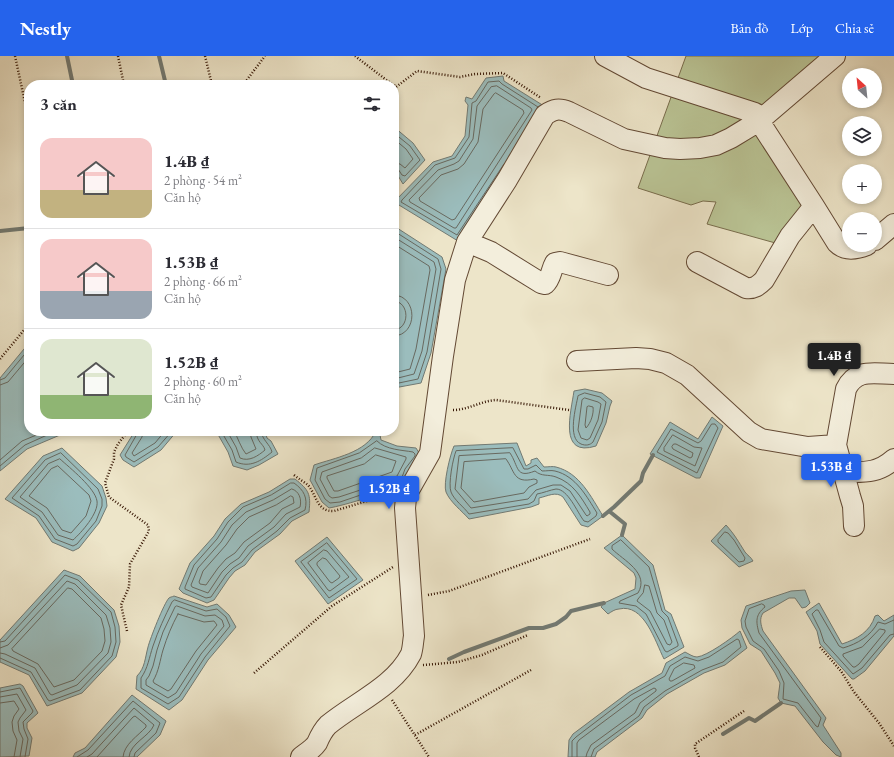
<!DOCTYPE html>
<html lang="vi">
<meta charset="utf-8">
<style>
:root{--surface:#fff;--page:#f2f2f3;--text:#2b2b33;--muted:#7c7c81;--line:#e1e1e2;--accent:#2563eb}
body{margin:0;font-family:"EB Garamond",serif;background:var(--page);color:var(--text);height:100vh;display:flex;flex-direction:column;font-size:15px;white-space:nowrap}
*{box-sizing:border-box;margin:0}
p{font-size:13px;color:var(--muted)}
.icon{flex:none;width:22px;height:22px;fill:none;stroke:currentColor;stroke-width:2;stroke-linecap:round;stroke-linejoin:round}
.map{position:relative;flex:1;overflow:hidden}
.details{position:absolute;left:24px;top:24px;width:375px;height:356px;display:flex;flex-direction:column;background:var(--surface);border-radius:16px;box-shadow:0 2px 6px #0003}
.details>*{flex:none}
.needle{width:26px;rotate:333deg}
.fabs{position:absolute;left:842px;top:12px;display:grid;gap:8px}
.fabs a{display:grid;place-items:center;width:40px;height:40px;border-radius:50%;background:var(--surface);box-shadow:0 2px 6px #0003;font-size:20px}
.price{position:absolute;translate:-50% -34px;padding:0 9px;border-radius:4px;background:var(--accent);color:#fff;font-size:13px;line-height:26px;filter:drop-shadow(0 1px 2px #0008)}
.price::after{content:'';position:absolute;left:50%;top:24px;width:12px;height:9px;margin-left:-6px;background:inherit;clip-path:polygon(0 0,100% 0,50% 100%)}
.price.selected{background:#222;color:#fff}
ul{padding:0;list-style:none}
li{display:flex;align-items:center;gap:12px;height:100px;padding:0 16px}
li+li{border-top:1px solid var(--line)}
li span{display:grid;place-items:center;flex:none;width:112px;height:80px;border-radius:12px;color:#555}
li>.icon{margin-inline-start:auto}
span .icon{width:48px;height:48px;fill:#fffc;stroke-width:1}
li b{font-size:17px}
h2{display:flex;justify-content:space-between;align-items:center;height:48px;padding:0 16px;font-size:17px}
header{display:flex;align-items:center;gap:24px;box-sizing:border-box;height:56px;padding:0 20px;background:var(--accent);color:#fff}
header strong{font-size:19px}
nav{display:flex;gap:22px;margin-inline-start:auto;font-size:14px}
.map>svg:first-child{display:block}
.green{fill:#bac495;stroke:#786c4c}
.water{fill:#9bbdbd;stroke:#727a73}
.lines{fill:none;stroke-linecap:round;stroke-linejoin:round}
.shore{stroke:#686960;stroke-width:1}
.stream{stroke:#727a73;stroke-width:4}
.minor-casing{stroke:#634934;stroke-width:22}
.path{stroke:#351503;stroke-width:2.5;stroke-dasharray:1 2;stroke-linecap:butt}
.minor{stroke:#f3eedc;stroke-width:20}
</style>
<header>
<strong>Nestly</strong>
<nav><a>Bản đồ</a><a>Lớp</a><a>Chia sẻ</a></nav>
</header>
<div class="map">
<svg width="894" height="701" viewBox="0 0 894 701">
<rect width="100%" height="100%" fill="#ede5c9"/>
<filter id="stains"><feTurbulence type="fractalNoise" baseFrequency=".005" numOctaves="4"/><feColorMatrix values="0 0 0 0 .2 0 0 0 0 .09 0 0 0 0 .02 0 0 0 .5 -.17"/></filter>
<radialGradient id="worn" r=".72"><stop offset=".6" stop-color="#630" stop-opacity="0"/><stop offset="1" stop-color="#630" stop-opacity=".3"/></radialGradient>
<path class="green" d="M686,0H830L761,60L808,146L779,188L707,168L716,146L703,145L691,149L638,132Z"/>
<path class="water" d="M503,20L504,25L544,50L458,185L394,146L433,106L452,100L465,80L468,49L465,45L466,41L472,43L486,22Z
M394,71L413,87L425,104L403,128L394,113Z
M394,170L442,201L446,213L431,297L421,327L394,332V274L397,259L394,249Z
M29,287V375H61L60,379L27,393L0,415V322Z
M585,333L602,337L612,345L610,350L606,367L596,390C558,402 571,356 574,335Z
M712,361L723,370L700,422H696L650,398L670,366L698,383Z
M135,375H177L161,394L134,411L123,404L120,399Z
M216,375H265L267,382L271,385L278,398L259,409L247,414L233,410L228,396Z
M376,375H381L380,379L381,384L397,390L416,392L421,400C416,408 411,419 405,426C397,434 342,450 329,452L322,446L310,424L314,409C334,402 366,397 376,375Z
M517,387L526,410L531,407V404L537,402L544,411C548,411 553,410 556,411C580,417 591,441 603,460L588,471L581,469L563,441C556,435 548,440 539,442V448L531,451L469,463C462,455 450,446 446,436C443,428 450,399 454,390Z
M62,392L102,430L106,442L107,450L99,467L79,492L73,495L52,486L36,462L5,443L43,400Z
M290,423H295C309,434 311,438 309,456L292,465L280,478L255,496L245,509L235,515L229,522L214,544L207,547L183,537L179,533L190,507L214,480L225,463L241,448L269,436Z
M726,469C735,479 738,485 745,496C747,499 751,501 753,505L739,511L711,485Z
M622,479L653,509L665,554L671,558L684,591L664,603C655,585 644,547 619,553C615,553 611,556 608,558L601,551L604,547L635,533L636,522L634,517L604,492Z
M327,481L363,524L328,548L295,505Z
M64,514L80,520L114,554L119,570L120,586L116,601L82,637L47,650L29,619L0,606V584Z
M805,534L810,547L806,551L802,552L795,542H789L763,557C759,563 761,569 763,575L826,662L823,669L841,697V701L836,699L823,686L795,650L781,647L778,642L780,627L775,617L761,595L750,588L742,572L741,564L746,550L791,535Z
M174,540L207,551L217,548L229,559L236,571L208,604L182,644L169,654L136,633L137,620C145,612 145,602 148,591C150,583 164,547 169,542C170,541 172,541 174,540Z
M819,547L842,588C857,583 870,576 875,560L878,559L884,565L894,559V580L865,615L854,623H852L820,588L817,575L806,556Z
M740,575L747,592L725,609L704,617L667,638L647,654L642,662L597,696L595,701H568L569,684L573,678L629,636L662,617L666,607L685,596C689,598 693,601 697,601C707,600 732,582 740,575Z
M20,628L23,630L38,657L27,667V672L32,682L29,700L0,701V632Z
M132,639L166,665L160,679L137,701H73L75,697L85,692Z"/>
<g class="lines">
<path class="shore" d="M497,30L531,52L532,54L456,172H454L410,146L409,144L438,114L454,108L459,105L473,83L477,50L491,31Z
M496,37L523,54L524,57L455,163L452,164L420,145L419,142L441,119L458,113L464,108L478,86L483,53L494,38Z
M394,77L410,90L420,104L405,120L402,119L398,113L394,112
M394,83L406,93L413,103L405,112L400,108L394,107
M504,108L457,179L401,146L402,144L435,109L455,102L469,81L472,47L476,45L488,26L499,25L502,28L538,51
M394,175L438,203L441,213L427,296L418,323L394,328
M394,181L434,206L436,213L422,295L414,318L394,323
M394,188L429,210L430,214L416,293L410,313L394,317
M394,239C418,240 418,279 394,280
M394,245C410,246 410,273 394,274
M0,324L5,322L29,293
M0,329L8,326L29,301
M585,337L600,341L606,346L602,366L593,386C590,389 586,390 581,388C567,382 576,351 578,340Z
M585,342L598,346L601,348L598,364L590,382L587,384L581,382L578,374L582,344Z
M589,350L593,351C594,357 591,367 586,372L585,369L587,351Z
M712,368H715L718,372L697,417L657,396L671,373L698,387L701,385Z
M138,375L137,378L125,399L126,401L134,406L158,391L172,375
M143,375L142,381L132,397L134,400L155,387L165,375
M221,375L232,394L236,406C250,412 261,405 272,396C270,388 262,384 261,375
M227,375L236,391L240,402C249,406 258,400 265,394C263,387 257,387 256,375
M234,375C238,382 241,392 246,398L256,393L251,381L250,375
M673,379L694,391L702,392L695,410L664,395V392Z
M377,385C386,394 402,394 413,396L415,398V400L405,413L401,424L393,428L340,446L330,447L325,443L315,424L317,412L359,397Z
M674,388H676L693,397L692,401L690,402L673,393L672,391Z
M375,392L406,401V403L397,420L391,424L339,441L332,442L329,440L320,423L322,416L361,402Z
M513,392L524,413H528L536,409L542,415C547,415 551,414 555,415C576,420 587,441 597,457L596,460L588,466L584,465C577,456 568,433 556,433C550,434 543,437 537,438L534,445L529,448L469,458C464,451 454,444 451,436C448,428 453,402 456,395Z
M61,397L98,433L102,443V450L96,465L77,488L73,490L55,483L39,460L12,442L45,404Z
M510,397C519,410 515,423 535,415C542,421 548,418 556,421C573,427 581,441 590,456V458L587,460L586,459L570,435L561,429H553L536,434L528,443L471,452L455,433L459,400Z
M376,399L396,405L392,416L338,435H334L327,422V420L364,408Z
M60,403C70,412 95,432 97,445C99,457 81,477 73,484L58,479L42,456L20,441L48,408Z
M506,403C515,415 513,428 534,423L537,424V427L529,431L524,437L474,446L461,432L464,406Z
M0,404L22,385L46,375
M0,410L25,389L56,375
M58,410L89,439L91,445L86,460L71,477L62,474L47,452L29,440L51,413Z
M291,427H294C304,434 308,442 305,454L290,462L277,475L252,494L242,506L233,512L226,519L211,541L206,542L185,533V531L194,509L217,483L228,466L243,451L271,439Z
M292,433C299,435 302,443 300,451L286,458L274,471L248,490L239,502L230,508L222,516L208,537L192,531L191,529L198,512L221,486L232,469L246,456L273,444Z
M291,440L293,441L294,447L282,453L270,467L244,486L235,497L226,503L218,512L206,529L200,528L199,526L203,515L226,489L237,473L249,461L276,449Z
M725,476L728,477L734,484L745,502L744,505L739,506L718,486V484Z
M621,484L649,511L662,555L668,561L678,588V590L667,596L665,595L646,558L636,550L619,547L620,545L638,537C650,517 623,504 612,493V490Z
M327,487L357,523L329,542L301,506Z
M324,494L327,495L349,521L330,535L328,534L308,507Z
M323,502L326,503L340,520L339,522L332,527L330,526L317,509V507Z
M645,529L649,530L657,557L664,564L672,586L670,589L667,588L650,555L637,545L638,543L643,537Z
M68,532L72,533L101,562L104,573L105,585L102,595L74,624L54,631L38,608L13,595L12,593Z
M175,544L206,555L217,553L226,561L230,570L205,601L179,641L168,648L141,632V622C148,612 149,602 153,590C158,575 165,560 172,546Z
M762,548L764,549L765,551C755,559 756,566 759,577L821,662L818,671L816,670L798,647L783,643L784,627L779,615L764,593L753,585L746,571L745,565L749,553Z
M177,550L205,560L215,559L222,564L224,570L201,598L176,637L168,642L146,629V624L149,620L153,610L157,594L163,576L175,551Z
M178,558L204,566L214,565L217,569L196,595L171,633L168,635L154,627L153,625C159,615 160,604 163,594C167,581 172,569 178,558Z
M894,564L885,568L878,566C871,580 857,588 843,592L839,590L818,554H816L812,558L820,574L824,586L853,618L862,612L890,579L894,578
M880,573L885,574V576L859,608L855,611H853L843,600V598L862,591Z
M0,586L5,585L65,519L78,524L111,556L115,571L116,586L112,600L80,634L50,645L48,644L31,616L0,602
M0,592L8,589L67,525L75,528L106,559L110,572L111,586L108,597L77,629L52,639L50,638L35,612L5,598L0,597
M684,607L694,609L695,612L672,625H670L669,623L674,613Z
M0,636L20,632L33,655L32,657L23,666L24,673L28,683L25,701
M0,641L17,638L26,654L20,662L18,666L19,675L23,683L20,701
M0,647L14,645L19,653L14,660L12,666L13,675L17,684L14,701
M77,701L88,694L133,645L160,667L156,677L135,697L134,701
M87,701L92,698L134,652L154,669C149,681 130,687 129,701
M97,701L133,661L135,660L146,669V671C138,680 124,688 123,701
M572,701V685L576,681L631,639L665,620L670,610L685,601L698,605L709,601L737,583L739,584L741,591L723,606L702,614L665,635L644,651L639,660L594,693L591,701
M577,701V687L579,684L634,643L654,632L656,633V635L640,647L635,657L591,689L587,697L586,701"/>
<path class="stream" d="M67,0L73,29
M159,0L166,29
M0,175L29,172
M609,455L625,468L622,479
M603,460L614,451L641,425L643,417L653,399
M449,603L464,596L529,572H543L556,568L566,561L571,555L604,547
M723,678L749,662L755,665L781,647"/>
<g class="minor-casing">
<path id="minor" d="M605,0L646,22L755,57L759,65L814,150L837,187C845,195 857,193 867,189
M875,184L894,168
M467,186L491,196L541,227L545,228C551,223 551,214 555,207L560,206L608,219
M697,206L746,232C754,233 758,230 764,224L790,180L814,150
M577,305L636,302L650,303L666,307L687,319L749,376L761,383L808,391L836,389
M844,416C864,416 877,418 894,403
M854,470L853,450L850,440L836,389L846,333C856,312 874,318 894,318
M301,701C306,697 313,693 317,687C320,680 323,674 328,669C356,646 394,631 411,598C413,592 413,585 414,580L405,452L406,442L409,434L430,397L443,300L455,224L467,186L507,124L545,59C554,53 559,52 569,56L624,83L665,92L680,93L700,92L716,89L731,82L759,65L835,0"/>
</g>
<path class="path" d="M15,0L29,65
M118,0L124,29
M205,0L212,29
M355,0L393,29
M243,29L265,0
M394,29L396,31L417,15L460,21L475,18L503,17L541,42
M0,303L29,268
M453,354C468,354 481,345 496,344L569,354
M294,419C299,423 304,426 308,429C317,440 317,456 334,455L390,438
M428,539L449,535L590,483
M127,575L121,549L129,531L130,508L149,475L148,469L109,441L105,427L114,403V396L118,388L128,375
M820,591L841,615L854,636L879,667L894,690
M423,609L458,606L482,599L528,579
M254,617L332,550L393,511
M392,644L429,701
M415,679L531,614
M699,701L695,692V688L744,655"/>
<use href="#minor" class="minor"/>
</g>
<rect width="100%" height="100%" filter="url(#stains)"/>
<rect width="100%" height="100%" fill="url(#worn)"/>
</svg>
<div class="fabs">
<a><svg class="needle" viewBox="-14 -14 28 28"><path d="M0-13l5 13h-10z" fill="#e53935"/><path d="M0 13l5-13h-10z" fill="#7c7c81"/></svg></a>
<a><svg class="icon" aria-label="layers" viewBox="0 0 24 24"><path d="M12 4l9 5-9 5-9-5zM3 14l9 5 9-5"/></svg></a>
<a>+</a>
<a>−</a>
</div>
<b class="price selected" style="left:834px;top:321px">1.4B ₫</b>
<b class="price" style="left:831px;top:432px">1.53B ₫</b>
<b class="price" style="left:389px;top:454px">1.52B ₫</b>
<section class="details">
<h2>3 căn<svg class="icon" aria-label="filters" viewBox="0 0 24 24"><path d="M4 7h16M4 17h16"/><circle cx="9" cy="7" r="2"/><circle cx="15" cy="17" r="2"/></svg></h2>
<ul>
<li><span style="background:linear-gradient(#f6c9c9 65%,#c2b280 0)"><svg class="icon" aria-label="home" viewBox="0 0 24 24"><path d="M3 11l9-7 9 7M6 9v11h12V9"/></svg></span><div><b>1.4B ₫</b><p>2 phòng · 54 m²</p><p>Căn hộ</p></div></li>
<li><span style="background:linear-gradient(#f6c9c9 65%,#9aa5b1 0)"><svg class="icon" aria-label="home" viewBox="0 0 24 24"><path d="M3 11l9-7 9 7M6 9v11h12V9"/></svg></span><div><b>1.53B ₫</b><p>2 phòng · 66 m²</p><p>Căn hộ</p></div></li>
<li><span style="background:linear-gradient(#dfe7d0 70%,#8fb573 0)"><svg class="icon" aria-label="home" viewBox="0 0 24 24"><path d="M3 11l9-7 9 7M6 9v11h12V9"/></svg></span><div><b>1.52B ₫</b><p>2 phòng · 60 m²</p><p>Căn hộ</p></div></li>
</ul>
</section>
</div>
